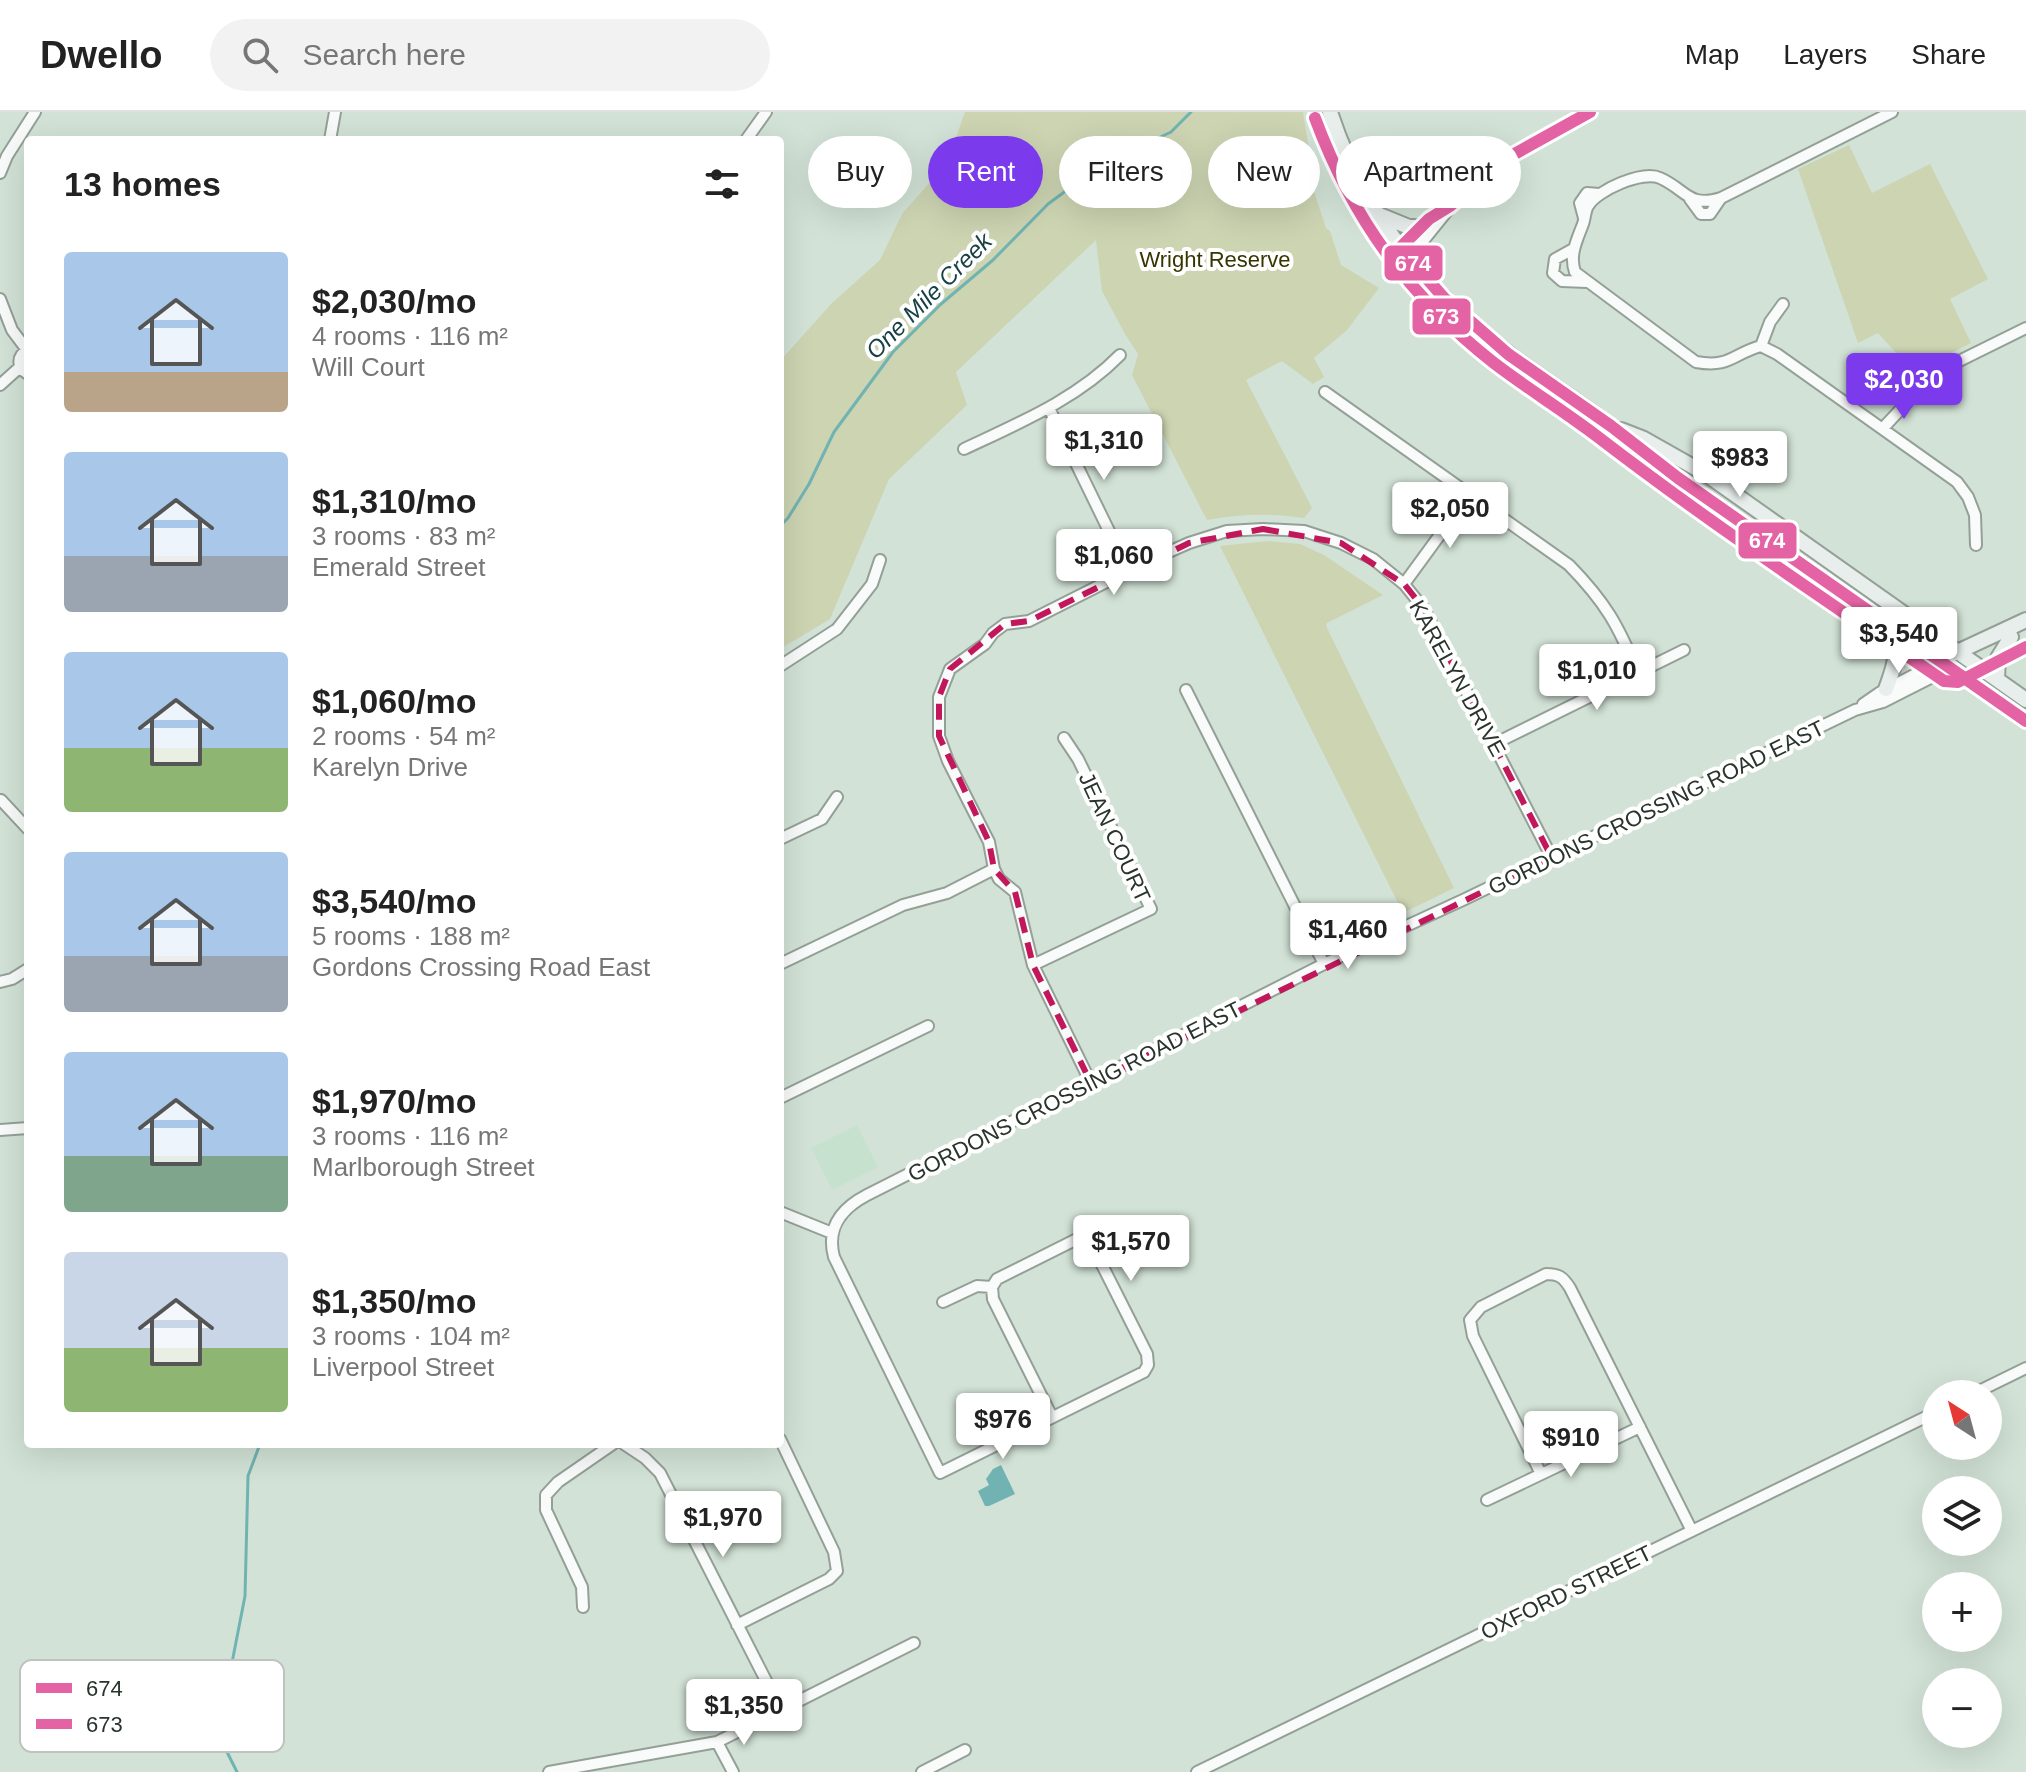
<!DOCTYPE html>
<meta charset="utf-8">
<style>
:root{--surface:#fff;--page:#f2f2f2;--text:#222;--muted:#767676;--line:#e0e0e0;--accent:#7c3aed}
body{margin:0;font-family:Helvetica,sans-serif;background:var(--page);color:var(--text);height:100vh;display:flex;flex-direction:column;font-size:30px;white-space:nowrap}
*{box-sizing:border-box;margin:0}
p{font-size:26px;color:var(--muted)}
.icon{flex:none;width:44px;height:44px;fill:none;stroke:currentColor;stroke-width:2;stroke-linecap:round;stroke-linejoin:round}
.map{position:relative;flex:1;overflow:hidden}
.details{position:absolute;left:24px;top:24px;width:760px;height:1312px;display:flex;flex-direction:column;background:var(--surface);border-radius:8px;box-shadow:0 8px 32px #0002}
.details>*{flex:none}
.hud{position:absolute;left:808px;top:24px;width:760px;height:72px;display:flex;gap:16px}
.needle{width:52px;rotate:324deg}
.buttons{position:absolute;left:1922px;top:1268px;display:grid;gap:16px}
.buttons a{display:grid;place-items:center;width:80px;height:80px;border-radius:50%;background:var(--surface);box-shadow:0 8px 32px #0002;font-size:40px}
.price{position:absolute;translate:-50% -68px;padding:0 18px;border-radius:8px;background:#fff;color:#222;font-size:26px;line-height:52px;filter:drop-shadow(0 2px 4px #0008)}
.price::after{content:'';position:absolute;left:50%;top:48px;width:24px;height:18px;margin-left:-12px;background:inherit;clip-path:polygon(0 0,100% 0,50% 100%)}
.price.on{background:var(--accent);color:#fff}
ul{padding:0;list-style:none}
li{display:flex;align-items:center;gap:24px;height:200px;padding:0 40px}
li span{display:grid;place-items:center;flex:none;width:224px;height:160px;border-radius:8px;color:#555}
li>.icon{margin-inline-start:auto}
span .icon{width:96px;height:96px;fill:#fffc;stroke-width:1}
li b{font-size:34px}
h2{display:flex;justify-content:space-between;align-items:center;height:96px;padding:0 40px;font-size:34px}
.pill{padding:0 28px;border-radius:36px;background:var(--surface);box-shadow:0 8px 32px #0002;font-size:28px;line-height:72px}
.pill.on{background:var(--accent);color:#fff}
header{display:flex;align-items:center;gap:48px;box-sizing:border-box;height:112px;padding:0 40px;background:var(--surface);border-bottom:2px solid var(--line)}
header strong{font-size:38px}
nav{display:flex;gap:44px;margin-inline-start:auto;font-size:28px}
.search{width:560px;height:72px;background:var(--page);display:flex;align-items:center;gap:20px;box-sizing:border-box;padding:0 28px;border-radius:44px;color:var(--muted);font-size:30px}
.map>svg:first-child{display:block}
.built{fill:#c6e2ce}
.green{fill:#ccd4b2}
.water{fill:#71b3b2}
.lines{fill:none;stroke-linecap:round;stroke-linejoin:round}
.stream{stroke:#71b3b2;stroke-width:3}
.minor-casing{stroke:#94a097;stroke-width:14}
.tertiary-casing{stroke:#94a097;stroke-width:16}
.secondary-casing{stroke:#94a097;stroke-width:18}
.minor{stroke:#f8fbf9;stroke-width:10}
.tertiary{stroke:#f8fbf9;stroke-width:12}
.secondary{stroke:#e7eeeb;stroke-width:14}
.bus-1-casing{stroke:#fff;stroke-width:18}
.bus-2-casing{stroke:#fff;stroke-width:18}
.bus-1{stroke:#e463a4;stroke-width:12}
.bus-2{stroke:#e463a4;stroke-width:12}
.marked{fill:none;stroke:#c2185b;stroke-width:6;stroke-dasharray:16 10;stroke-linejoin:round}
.labels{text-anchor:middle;stroke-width:8;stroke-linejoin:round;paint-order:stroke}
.park-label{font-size:22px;fill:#363601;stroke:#fff}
.street-label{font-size:22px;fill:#28342c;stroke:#fff}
.water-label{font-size:24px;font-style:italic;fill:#184143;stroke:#fff}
.key{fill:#fff;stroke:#bec2c0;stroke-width:2}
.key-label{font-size:22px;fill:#28342c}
.line-badge{stroke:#fff;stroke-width:3}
.badge-label{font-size:22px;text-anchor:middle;font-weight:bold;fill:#fff}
</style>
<header>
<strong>Dwello</strong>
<div class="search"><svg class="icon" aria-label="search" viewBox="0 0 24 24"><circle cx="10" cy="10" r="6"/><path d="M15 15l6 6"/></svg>Search here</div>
<nav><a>Map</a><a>Layers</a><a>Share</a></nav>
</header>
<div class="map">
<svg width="2026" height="1660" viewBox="0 0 2026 1660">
<rect width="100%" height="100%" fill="#d2e2d6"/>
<path class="built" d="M857,1013L878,1055L832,1078L811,1036Z"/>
<path class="green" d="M965,0H1303L1310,44L1303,46L1326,116L1330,119L1341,153L1379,176L1347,218L1314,246L1324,265L1313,272L1282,249L1246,268L1312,396L1304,406C1272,401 1240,402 1207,408L1132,263L1138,242L1125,222L1102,179L1096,128L956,260L967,293L889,367L830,507L780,537V249L832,191L880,148L902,102L947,51Z
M1849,33L1872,81L1930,52L1988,167L1950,187L1971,231L1938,248L1918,265L1878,221L1858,231L1798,57Z
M1268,429L1300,432L1324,443L1383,483L1327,511L1326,514L1454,776L1403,801L1220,434Z"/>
<path class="water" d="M1001,1353L1015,1382L989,1394H985L978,1379L989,1373L986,1367L993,1357Z"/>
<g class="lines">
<path class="stream" d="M780,414L788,406L809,372L834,320L893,240L941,192L993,148L1048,92L1101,53L1171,20L1191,0
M237,1660L227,1640L229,1566L245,1484L248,1364L260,1332"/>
<g class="minor-casing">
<path id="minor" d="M330,28L335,0
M746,28L766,0
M0,61L7,44L35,0
M1690,87L1701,102H1710L1721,86
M1584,106L1580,91L1587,81L1599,82
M1573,137L1555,147L1553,161L1562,169L1587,170
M0,187L12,218L27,238
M1783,192L1770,210L1761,234C1732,242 1730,256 1696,250L1575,160C1569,143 1577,128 1583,112C1585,107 1585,99 1588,94C1597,78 1643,58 1660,66C1687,78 1688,96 1721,86L1892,0
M1761,234L1777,242L1957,370L1968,385L1975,403L1976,433
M28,238C16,244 17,256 28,262
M0,273L20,255
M1325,280L1569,453C1606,491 1618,513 1638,561
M1049,296L1128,458
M1884,315L1926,270L1943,257L2026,216
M964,337C1019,311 1077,287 1120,243
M1404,472L1469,383
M780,554L837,517L872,472L880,448
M1186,578L1324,852
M1863,592L1879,581L1943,548
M1494,632L1684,538
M1,688L28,717
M780,727L822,707L837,685
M780,852L903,793L947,781L994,757
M1033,853L1151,797L1078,647L1064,626
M0,870L12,867L28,857
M1091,971L1033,853L1015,780L999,767L994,757L989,730L948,649L939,624V585L950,557L985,532L993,521L1005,512L1029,509L1146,450L1189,431L1227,419L1263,417L1304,419L1341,431L1373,447L1404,472L1424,497L1552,746
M780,986L928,914
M0,1018L28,1016
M780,1100L832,1121
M943,1190L977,1174L992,1175
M1973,1282L2026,1256
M1052,1305L993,1187L992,1175L997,1167L1077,1127H1083L1092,1133L1147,1242L1148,1253L1144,1260L940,1361L834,1145C826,1115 842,1096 867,1083L1324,852L1465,787L1855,598L1883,590L1952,555
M624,1332L645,1346L660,1361L781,1598
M1541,1362L1473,1224L1470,1208L1481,1195L1546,1162C1559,1162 1563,1165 1570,1176L1692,1419
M1487,1388L1640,1315
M583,1495L582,1475L546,1398V1383L558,1370L613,1332
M737,1513L829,1467L837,1459L834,1440L780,1327
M717,1630L733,1660
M549,1660L717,1630L914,1531
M922,1660L965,1638
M1197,1660L1936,1300"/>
</g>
<g class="tertiary-casing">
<path id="tertiary" d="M1400,136L1429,107L1450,94L1500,50L1590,0
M1408,146L1446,99"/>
</g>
<g class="secondary-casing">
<path id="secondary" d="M1330,0C1362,98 1424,178 1506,240C1540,266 1577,288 1610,314C1745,418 1888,509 2026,609
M1377,102L1409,115H1420
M1621,318L1644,327L1706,362L2026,588
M1953,542L2026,508
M1997,567L1998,546L2011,525
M1886,577C1895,553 1901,538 1887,514"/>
</g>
<use href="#minor" class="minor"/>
<use href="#tertiary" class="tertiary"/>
<use href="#secondary" class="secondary"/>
<g class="bus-1-casing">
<path id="bus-1" d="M1590,0L1500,50L1450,94L1429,107L1400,136L1444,186L1508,242L1611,314L1678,366L2026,609"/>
</g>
<g class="bus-2-casing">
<path id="bus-2" d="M1315,6C1353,108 1409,184 1494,251C1528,277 1564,299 1598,325C1710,411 1827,489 1944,569L1958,570L2026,535"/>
</g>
<use href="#bus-1" class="bus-1"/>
<use href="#bus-2" class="bus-2"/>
</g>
<path class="marked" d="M1263,417L1341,431L1404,472L1424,497L1552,746L1091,971L1033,853L1015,780L994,757L989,730L939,624V585L950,557L1005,512L1029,509L1189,431Z"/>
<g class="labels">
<g class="park-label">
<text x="1215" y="155">Wright Reserve</text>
</g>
<g class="street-label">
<text transform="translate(1458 566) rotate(61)" y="8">KARELYN DRIVE</text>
<text transform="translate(1656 695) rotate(-26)" y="8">GORDONS CROSSING ROAD EAST</text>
<text transform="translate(1115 725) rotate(65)" y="8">JEAN COURT</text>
<text transform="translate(1074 979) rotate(-27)" y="8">GORDONS CROSSING ROAD EAST</text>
<text transform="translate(1566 1480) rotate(-26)" y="8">OXFORD STREET</text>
</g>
<g class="water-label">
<text transform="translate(929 184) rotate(-45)" y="8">One Mile Creek</text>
</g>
</g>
<rect x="20" y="1548" width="264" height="92" rx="12" class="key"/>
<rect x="36" y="1571" width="36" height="10" fill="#e463a4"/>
<rect x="36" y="1607" width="36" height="10" fill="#e463a4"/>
<g class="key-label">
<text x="86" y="1584">674</text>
<text x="86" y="1620">673</text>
</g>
<g class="line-badge">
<rect x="1383" y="132" width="61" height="38" rx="8" fill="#e463a4"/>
<rect x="1411" y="185" width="61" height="39" rx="8" fill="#e463a4"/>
<rect x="1737" y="409" width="61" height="39" rx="8" fill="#e463a4"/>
</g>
<g class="badge-label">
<text x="1413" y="159">674</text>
<text x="1441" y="212">673</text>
<text x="1767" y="436">674</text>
</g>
</svg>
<div class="buttons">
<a><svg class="needle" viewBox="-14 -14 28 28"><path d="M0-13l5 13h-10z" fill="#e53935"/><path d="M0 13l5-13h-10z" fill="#767676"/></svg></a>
<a><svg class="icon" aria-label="layers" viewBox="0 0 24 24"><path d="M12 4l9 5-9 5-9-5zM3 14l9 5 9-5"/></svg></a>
<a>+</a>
<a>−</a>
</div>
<b class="price on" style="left:1904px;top:309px">$2,030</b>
<b class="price" style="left:1104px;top:370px">$1,310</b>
<b class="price" style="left:1740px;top:387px">$983</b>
<b class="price" style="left:1450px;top:438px">$2,050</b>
<b class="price" style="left:1114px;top:485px">$1,060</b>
<b class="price" style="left:1899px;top:563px">$3,540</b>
<b class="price" style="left:1597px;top:600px">$1,010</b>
<b class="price" style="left:1348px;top:859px">$1,460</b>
<b class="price" style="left:1131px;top:1171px">$1,570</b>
<b class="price" style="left:1003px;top:1349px">$976</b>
<b class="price" style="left:1571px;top:1367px">$910</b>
<b class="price" style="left:723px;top:1447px">$1,970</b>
<b class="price" style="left:744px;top:1635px">$1,350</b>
<div class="hud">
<a class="pill">Buy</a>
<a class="pill on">Rent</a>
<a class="pill">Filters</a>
<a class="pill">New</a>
<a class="pill">Apartment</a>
</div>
<section class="details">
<h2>13 homes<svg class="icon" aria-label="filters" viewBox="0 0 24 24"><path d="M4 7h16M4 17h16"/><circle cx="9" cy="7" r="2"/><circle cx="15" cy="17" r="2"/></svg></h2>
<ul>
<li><span style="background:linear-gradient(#a9c7e8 75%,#b9a48a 0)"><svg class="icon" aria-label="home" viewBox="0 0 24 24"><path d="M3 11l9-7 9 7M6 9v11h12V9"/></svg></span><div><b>$2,030/mo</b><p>4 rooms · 116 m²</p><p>Will Court</p></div></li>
<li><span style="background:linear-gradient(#a9c7e8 65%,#9aa5b1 0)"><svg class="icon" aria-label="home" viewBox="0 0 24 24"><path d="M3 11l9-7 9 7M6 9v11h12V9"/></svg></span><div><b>$1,310/mo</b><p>3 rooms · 83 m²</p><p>Emerald Street</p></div></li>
<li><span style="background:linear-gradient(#a9c7e8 60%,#8fb573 0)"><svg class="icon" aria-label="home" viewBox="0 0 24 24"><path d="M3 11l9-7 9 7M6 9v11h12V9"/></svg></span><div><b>$1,060/mo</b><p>2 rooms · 54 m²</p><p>Karelyn Drive</p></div></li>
<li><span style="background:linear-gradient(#a9c7e8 65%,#9aa5b1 0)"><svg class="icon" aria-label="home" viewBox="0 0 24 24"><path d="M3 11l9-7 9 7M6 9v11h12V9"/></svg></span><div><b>$3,540/mo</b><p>5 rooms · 188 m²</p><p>Gordons Crossing Road East</p></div></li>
<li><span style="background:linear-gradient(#a9c7e8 65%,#7fa58c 0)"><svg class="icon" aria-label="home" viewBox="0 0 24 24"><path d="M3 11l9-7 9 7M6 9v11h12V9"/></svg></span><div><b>$1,970/mo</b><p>3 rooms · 116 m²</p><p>Marlborough Street</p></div></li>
<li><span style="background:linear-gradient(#c9d6e8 60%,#8fb573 0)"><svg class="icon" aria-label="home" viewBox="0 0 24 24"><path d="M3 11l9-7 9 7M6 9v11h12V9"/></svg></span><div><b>$1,350/mo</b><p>3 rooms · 104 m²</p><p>Liverpool Street</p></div></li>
</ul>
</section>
</div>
